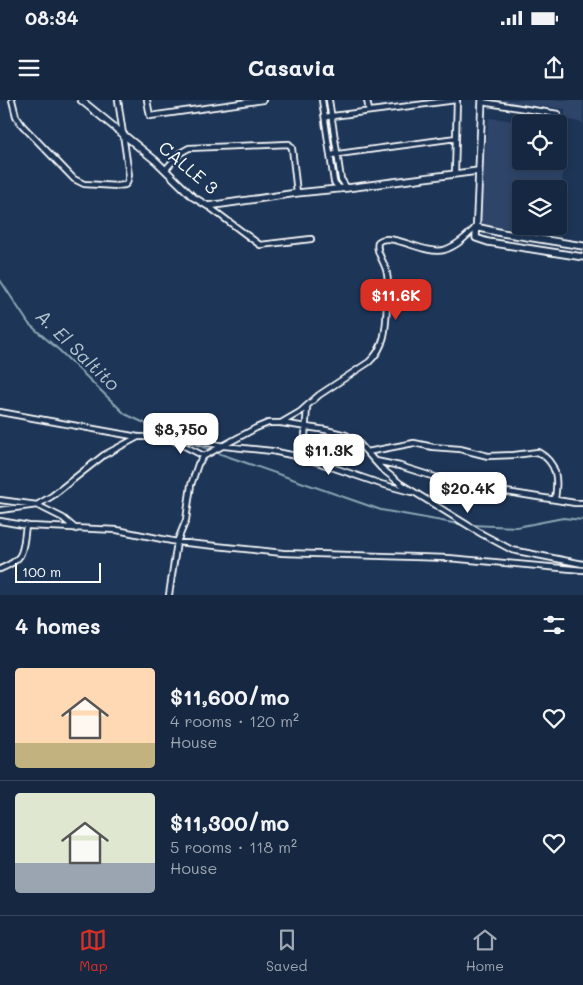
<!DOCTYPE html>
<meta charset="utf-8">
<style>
:root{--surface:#162841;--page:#1f3048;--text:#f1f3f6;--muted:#9ea6b1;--line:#35445a;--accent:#d93025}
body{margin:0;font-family:Mali,sans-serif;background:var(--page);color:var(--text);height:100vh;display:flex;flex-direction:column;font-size:19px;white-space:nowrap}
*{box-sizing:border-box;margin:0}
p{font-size:16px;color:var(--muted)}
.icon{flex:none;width:28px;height:28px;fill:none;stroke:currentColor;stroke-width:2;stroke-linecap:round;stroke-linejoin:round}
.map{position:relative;height:495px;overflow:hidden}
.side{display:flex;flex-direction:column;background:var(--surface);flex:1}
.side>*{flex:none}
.controls{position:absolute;left:512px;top:15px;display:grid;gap:10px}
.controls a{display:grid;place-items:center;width:55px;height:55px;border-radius:5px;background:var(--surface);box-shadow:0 2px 8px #0003,0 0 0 1px var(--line);font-size:25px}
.scale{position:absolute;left:15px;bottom:12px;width:86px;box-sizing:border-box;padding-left:5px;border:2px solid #fff;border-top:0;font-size:14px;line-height:18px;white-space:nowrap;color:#fff;-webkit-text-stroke:4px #1d3557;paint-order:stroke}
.price{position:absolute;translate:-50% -42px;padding:0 11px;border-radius:10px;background:#fff;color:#222;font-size:16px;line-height:32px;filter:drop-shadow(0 1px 2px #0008)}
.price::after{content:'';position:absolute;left:50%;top:30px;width:15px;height:11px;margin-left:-8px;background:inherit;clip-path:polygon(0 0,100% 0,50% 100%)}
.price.current{background:var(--accent);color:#fff}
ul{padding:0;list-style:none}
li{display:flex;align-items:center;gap:15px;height:125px;padding:0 15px}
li+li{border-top:1px solid var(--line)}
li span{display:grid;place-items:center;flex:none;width:140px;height:100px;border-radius:5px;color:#555}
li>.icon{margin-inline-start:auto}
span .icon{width:60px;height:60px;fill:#fffc;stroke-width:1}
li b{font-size:21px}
h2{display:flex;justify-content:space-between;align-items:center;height:60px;padding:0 15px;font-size:21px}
.status{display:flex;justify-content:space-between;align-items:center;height:35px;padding:0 25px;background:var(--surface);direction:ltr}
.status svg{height:14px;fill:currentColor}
header{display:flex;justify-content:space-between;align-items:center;height:65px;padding:0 15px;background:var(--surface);font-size:22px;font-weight:800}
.tabs{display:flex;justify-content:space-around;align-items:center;height:70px;border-top:1px solid var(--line);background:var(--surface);font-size:14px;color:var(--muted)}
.tabs a{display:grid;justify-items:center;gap:2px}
.tabs .current{color:var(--accent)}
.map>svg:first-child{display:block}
.built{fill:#2e4569}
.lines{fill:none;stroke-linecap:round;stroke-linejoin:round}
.stream{stroke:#8ba6b3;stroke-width:2}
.minor-casing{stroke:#fff;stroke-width:8}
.tertiary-casing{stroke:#fff;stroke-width:9}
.minor{stroke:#1d3557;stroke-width:4.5}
.tertiary{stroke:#1d3557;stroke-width:5.5}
.labels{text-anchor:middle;stroke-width:4;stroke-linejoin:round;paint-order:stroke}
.street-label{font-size:18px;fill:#fff;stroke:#1d3557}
.water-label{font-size:19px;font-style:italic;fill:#b2c3cd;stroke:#1d3557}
</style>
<div class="status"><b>08:34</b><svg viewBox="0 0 49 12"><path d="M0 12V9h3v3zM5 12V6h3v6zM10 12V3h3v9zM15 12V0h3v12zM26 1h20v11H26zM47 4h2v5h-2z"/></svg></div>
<header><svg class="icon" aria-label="menu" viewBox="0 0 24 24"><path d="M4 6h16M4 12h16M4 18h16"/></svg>Casavia<svg class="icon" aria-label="share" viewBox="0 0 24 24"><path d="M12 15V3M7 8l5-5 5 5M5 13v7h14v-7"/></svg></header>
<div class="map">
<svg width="583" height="495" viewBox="0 0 583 495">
<rect width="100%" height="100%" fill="#1d3557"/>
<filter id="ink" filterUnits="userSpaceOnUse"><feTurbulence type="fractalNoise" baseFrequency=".02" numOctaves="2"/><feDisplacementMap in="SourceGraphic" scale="10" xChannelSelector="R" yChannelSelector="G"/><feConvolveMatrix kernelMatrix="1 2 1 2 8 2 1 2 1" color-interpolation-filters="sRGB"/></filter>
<g filter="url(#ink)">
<path class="built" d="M492,0H583V23L565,19V9Z
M489,18L541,24H521V61H559V26L568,27L559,111V89H521V126H557L556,133L477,125Z"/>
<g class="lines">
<path class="stream" d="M0,180L29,224L59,250L125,314L151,326L174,335
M187,341L211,350
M215,352L381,410L464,425
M471,425L517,427L563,418L583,420"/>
<g class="minor-casing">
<path id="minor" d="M12,0L16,16L22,25L74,79L84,84L117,86L125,85L127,83L129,75L118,0
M147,0L150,16L263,0
M322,0L334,82L340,89
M329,0L341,79L347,88
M367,0L369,11
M482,2L558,14
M325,17L456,0
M331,55L456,38
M166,69L180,53L189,48L289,44L292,48L297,93
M455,74L457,0
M208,106L260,145L311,139
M307,307L305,336L306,346L310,354L320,363L381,384L411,392
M0,312L138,337H177L224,346L272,351L291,355L320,363
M281,323L300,312L319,295L369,262C387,246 386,224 387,201C387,193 389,183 387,174C386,163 375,153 378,142C391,131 423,155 444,150C457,146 467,136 476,127
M169,338L204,356
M367,352L414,343L433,347L460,349L488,356L514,355L538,352C558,363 558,380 555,399
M376,361L400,366L457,384L575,403H583
M0,400L37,405L52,396L104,355L138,337
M0,410L37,405L63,418L76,429
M0,421L29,426L117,430L177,442L283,453L448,458L583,470
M0,469C26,458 22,452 26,426
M169,495L177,442L186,420L191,385L198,364L204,356L256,328L268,323H281L326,330L346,335L356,340L381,368L401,384L482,434L512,450L583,464"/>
</g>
<g class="tertiary-casing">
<path id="tertiary" d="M81,0L156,61L193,97L208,106L297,93L347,88L478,71
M482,0L476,138L488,142L583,157
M476,127L502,133L583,146"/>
</g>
<use href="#minor" class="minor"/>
<use href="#tertiary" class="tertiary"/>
</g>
</g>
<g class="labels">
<g class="street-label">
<text transform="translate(188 68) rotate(40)" y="6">CALLE 3</text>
</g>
<g class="water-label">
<text transform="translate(78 250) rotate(44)" y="7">A. El Saltito</text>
</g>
</g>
</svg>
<div class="controls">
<a><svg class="icon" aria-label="locate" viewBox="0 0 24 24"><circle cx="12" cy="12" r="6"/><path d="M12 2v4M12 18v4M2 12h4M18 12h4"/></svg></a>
<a><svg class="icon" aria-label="layers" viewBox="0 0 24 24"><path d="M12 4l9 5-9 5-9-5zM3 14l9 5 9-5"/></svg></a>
</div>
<div class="scale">100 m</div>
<b class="price current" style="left:396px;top:221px">$11.6K</b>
<b class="price" style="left:181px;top:355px">$8,750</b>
<b class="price" style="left:329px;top:376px">$11.3K</b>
<b class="price" style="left:468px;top:414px">$20.4K</b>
</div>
<section class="side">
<h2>4 homes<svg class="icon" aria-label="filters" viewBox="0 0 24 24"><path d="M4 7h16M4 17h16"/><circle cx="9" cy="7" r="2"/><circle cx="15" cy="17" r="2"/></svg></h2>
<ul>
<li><span style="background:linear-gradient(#ffd9b3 75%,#c2b280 0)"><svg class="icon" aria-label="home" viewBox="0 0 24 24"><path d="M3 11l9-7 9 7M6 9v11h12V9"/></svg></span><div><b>$11,600/mo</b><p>4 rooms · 120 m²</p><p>House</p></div><svg class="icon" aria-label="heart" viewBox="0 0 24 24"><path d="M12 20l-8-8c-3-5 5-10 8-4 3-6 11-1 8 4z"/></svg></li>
<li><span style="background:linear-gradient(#dfe7d0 70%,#9aa5b1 0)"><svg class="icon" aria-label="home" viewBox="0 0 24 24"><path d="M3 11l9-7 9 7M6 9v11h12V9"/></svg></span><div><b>$11,300/mo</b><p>5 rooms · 118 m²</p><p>House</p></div><svg class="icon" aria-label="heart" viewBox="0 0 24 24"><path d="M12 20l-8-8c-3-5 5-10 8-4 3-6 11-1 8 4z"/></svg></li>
</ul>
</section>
<nav class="tabs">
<a class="current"><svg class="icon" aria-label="map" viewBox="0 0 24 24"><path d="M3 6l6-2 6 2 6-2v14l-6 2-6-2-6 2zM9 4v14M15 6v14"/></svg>Map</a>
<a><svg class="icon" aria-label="saved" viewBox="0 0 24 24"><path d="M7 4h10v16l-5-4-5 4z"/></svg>Saved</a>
<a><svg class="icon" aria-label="home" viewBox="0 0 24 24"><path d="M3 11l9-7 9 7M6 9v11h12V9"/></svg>Home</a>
</nav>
